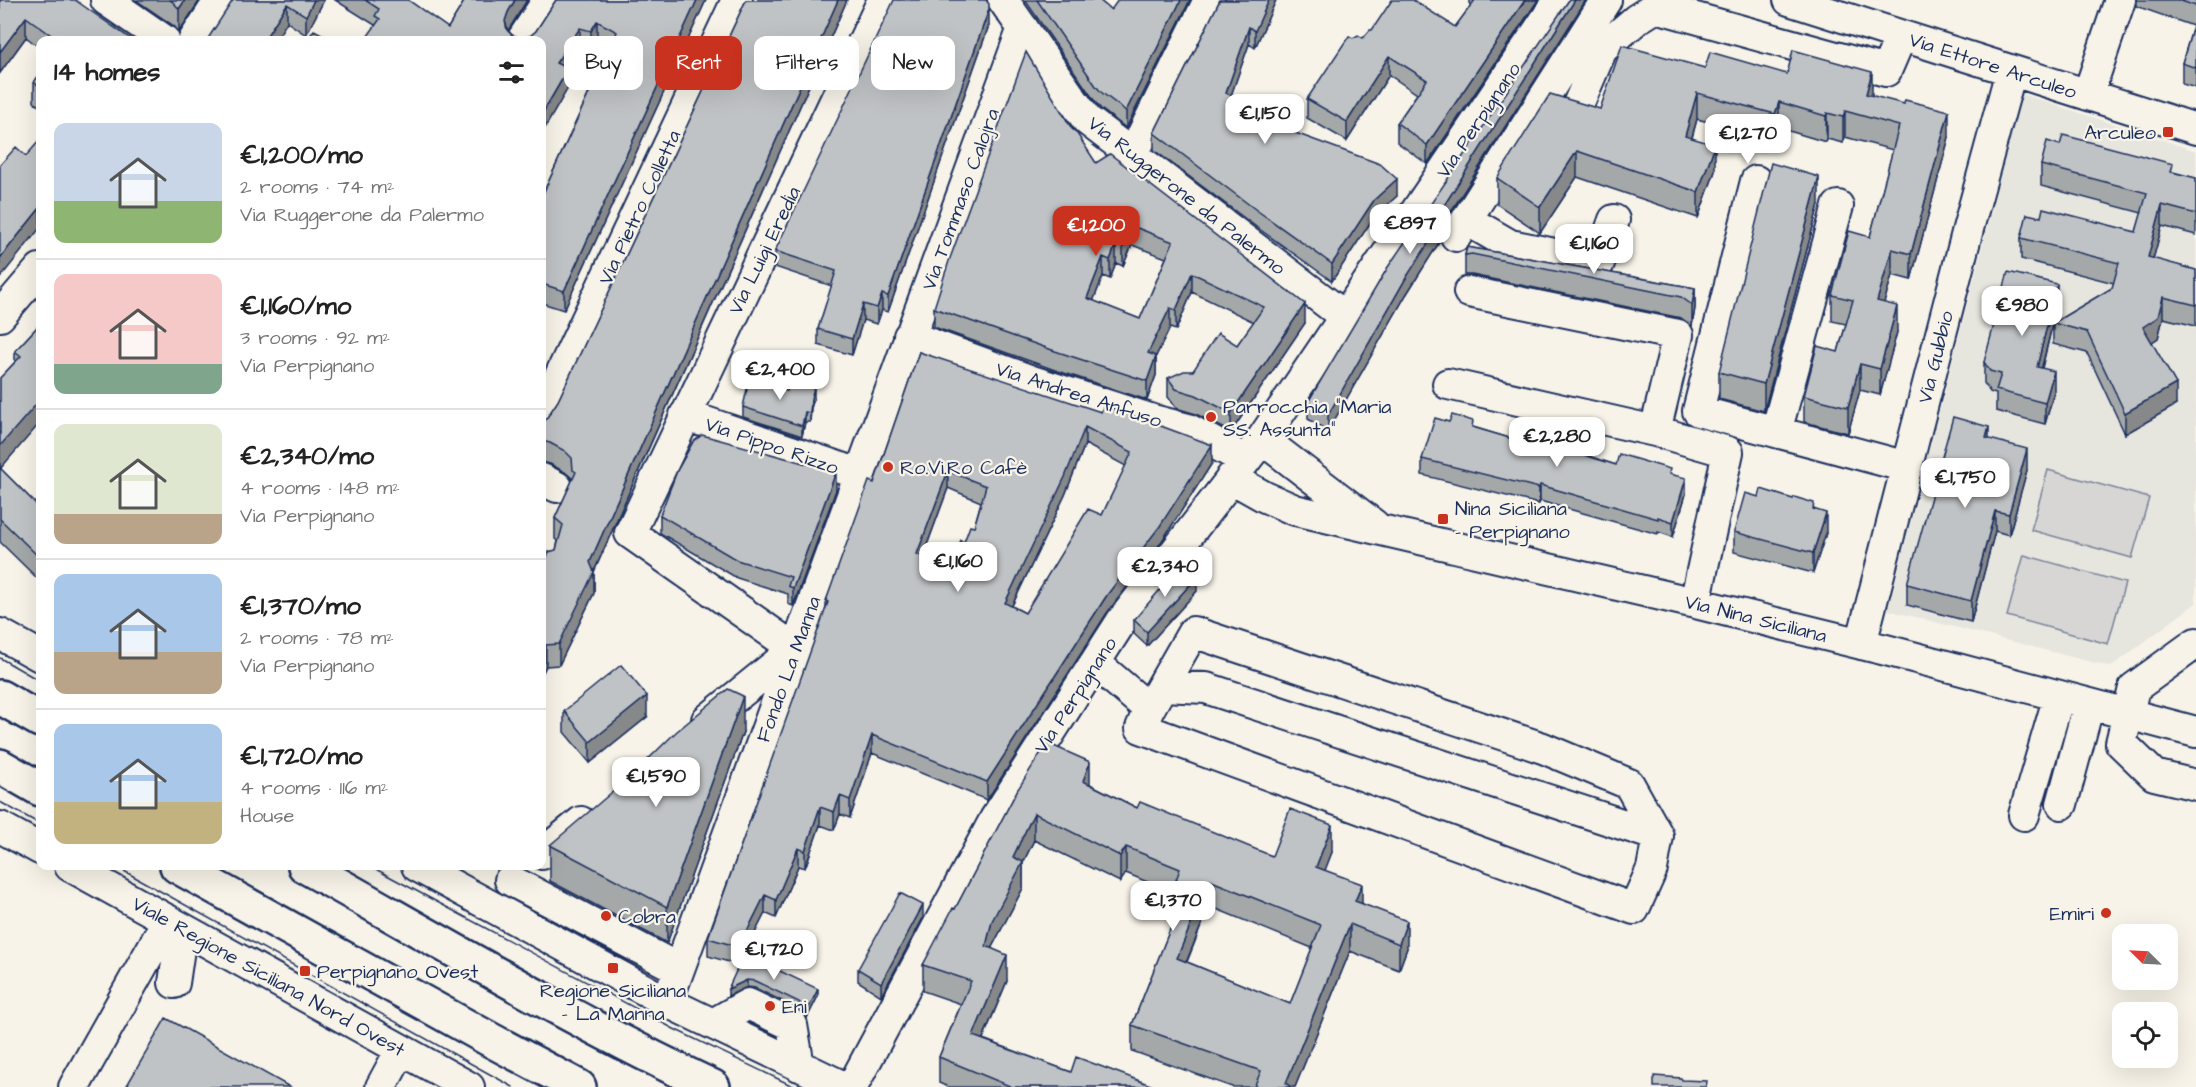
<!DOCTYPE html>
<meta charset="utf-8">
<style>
:root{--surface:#fff;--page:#f6f6f6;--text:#222;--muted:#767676;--line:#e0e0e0;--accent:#c8321e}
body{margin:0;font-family:"Architects Daughter",sans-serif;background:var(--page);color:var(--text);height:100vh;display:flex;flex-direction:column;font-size:22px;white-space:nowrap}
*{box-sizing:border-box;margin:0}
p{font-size:20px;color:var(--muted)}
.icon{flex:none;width:33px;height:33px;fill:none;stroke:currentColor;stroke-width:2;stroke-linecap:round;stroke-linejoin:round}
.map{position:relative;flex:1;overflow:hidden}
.drawer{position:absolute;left:36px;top:36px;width:510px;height:834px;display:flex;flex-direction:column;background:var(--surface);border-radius:12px;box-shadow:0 6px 24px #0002}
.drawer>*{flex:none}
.banner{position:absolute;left:564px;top:36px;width:570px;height:54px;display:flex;gap:12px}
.needle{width:39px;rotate:294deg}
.controls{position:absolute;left:2112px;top:924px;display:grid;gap:12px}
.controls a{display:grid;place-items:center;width:66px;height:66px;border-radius:12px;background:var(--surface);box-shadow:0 6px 24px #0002;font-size:30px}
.price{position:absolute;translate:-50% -51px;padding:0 14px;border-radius:12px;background:#fff;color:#222;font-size:20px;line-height:39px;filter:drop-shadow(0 2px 3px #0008)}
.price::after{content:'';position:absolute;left:50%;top:36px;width:18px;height:14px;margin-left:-9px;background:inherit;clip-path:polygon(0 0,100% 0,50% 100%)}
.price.selected{background:var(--accent);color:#fff}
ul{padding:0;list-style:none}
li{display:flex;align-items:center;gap:18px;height:150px;padding:0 18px}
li+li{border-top:2px solid var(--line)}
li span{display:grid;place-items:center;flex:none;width:168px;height:120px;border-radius:12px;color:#555}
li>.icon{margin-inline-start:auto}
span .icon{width:72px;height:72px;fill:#fffc;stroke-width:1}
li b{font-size:26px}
h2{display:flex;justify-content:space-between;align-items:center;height:72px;padding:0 18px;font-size:26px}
.pill{padding:0 21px;border-radius:12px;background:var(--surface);box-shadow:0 6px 24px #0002;font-size:21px;line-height:54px}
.pill.selected{background:var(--accent);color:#fff}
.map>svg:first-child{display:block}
.built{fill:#e6e5de}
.green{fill:#d7d6d4;stroke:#798299;stroke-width:1.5}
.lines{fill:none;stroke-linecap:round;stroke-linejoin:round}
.minor-casing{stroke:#1b2f5e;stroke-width:34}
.major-casing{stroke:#1b2f5e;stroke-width:38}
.minor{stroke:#f7f3e8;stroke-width:30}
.major{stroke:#f7f3e8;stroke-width:33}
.tram{stroke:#1b2f5e;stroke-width:1.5}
.wall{fill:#a5a8a9;stroke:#1b2f5e;stroke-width:1.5;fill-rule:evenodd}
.shaded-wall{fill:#86888a;stroke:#1b2f5e;stroke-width:1.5}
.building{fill:#c0c3c5;stroke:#1b2f5e;stroke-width:1.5;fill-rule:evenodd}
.poi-dot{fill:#c8321e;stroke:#f7f3e8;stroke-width:2}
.labels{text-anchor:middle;stroke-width:4.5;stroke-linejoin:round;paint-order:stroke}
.street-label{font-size:20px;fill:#1b2f5e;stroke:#f7f3e8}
.poi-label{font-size:20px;fill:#1b2f5e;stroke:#f7f3e8;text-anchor:start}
</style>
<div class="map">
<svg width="2196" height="1087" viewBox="0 0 2196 1087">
<rect width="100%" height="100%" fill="#f7f3e8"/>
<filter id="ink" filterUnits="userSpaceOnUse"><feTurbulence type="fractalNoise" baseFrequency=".0167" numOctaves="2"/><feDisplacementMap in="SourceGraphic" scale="12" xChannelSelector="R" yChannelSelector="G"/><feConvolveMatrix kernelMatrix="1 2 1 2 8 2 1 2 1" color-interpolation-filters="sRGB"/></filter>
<g filter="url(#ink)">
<path class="built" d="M2022,94L2196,151V603L2111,667L1888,610Z"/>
<path class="green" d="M2048,470L2149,498L2132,558L2031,530Z
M2024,555L2125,583L2108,644L2007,616Z"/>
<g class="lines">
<g class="minor-casing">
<path id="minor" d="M106,0L164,40
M1003,0L1087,120L1344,316
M1789,0L2196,129
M194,40L220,0
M522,40L548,0
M2088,95L2120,0
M1577,107L1602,49L1637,19L1656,7L1886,71L1901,36
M1132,156L1209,0
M1756,181L1698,411L1907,467
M1467,220L1510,245L1599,263L1614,220
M1456,236L1606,0
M1469,292L1678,335L1655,431
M0,316L40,269
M909,336L1032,381L1153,420L1188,429L1245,460
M1448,384L1655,431L1728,452L1695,603
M542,414L737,0
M685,415L859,474
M1776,432L1838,206
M1262,439L1374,525
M1231,478L1265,497L1295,510L1695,603L1886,650L2196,732
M542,479L557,487
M0,634L40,656
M2196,643L2134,688L2121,743L2154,775L2196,785
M1861,644L1969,225L2011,71
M1095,663L1149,709L1141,728L1634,909L1652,869L1658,836L1206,688L1162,686L1149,709
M1162,686L1193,632L1543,748L1629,784L1658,836
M707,720L795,649L630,533L883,0
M2062,804L2089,704
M2024,815L2059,696
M0,827L40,849
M542,854L581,822
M70,866L469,1087
M417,866L667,1002L844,1087
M510,880L679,969
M174,983L182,928
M667,1002L1023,28
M713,1024L748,1004L792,1025L799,1066
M74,1087L168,920
M381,1087L401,1050
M852,1087L995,819L1121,622L1262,439L1559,0"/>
</g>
<g class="major-casing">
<path id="major" d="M0,697L40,720
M0,766L40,789
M177,866L489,1039L579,1087
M305,866C439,941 573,1021 713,1087"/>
</g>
<use href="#minor" class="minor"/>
<use href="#major" class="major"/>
<path class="tram" d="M0,658L40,681
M0,802L40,824
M115,866L513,1087
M370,866L674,1029L795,1087"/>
</g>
<path class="wall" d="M0,0L132,40H40V48L26,37L0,73Z
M136,0H200L179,32L174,26Z
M233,0H324L306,35L287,22Z
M335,0H408L448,28L465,0H527L508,30L512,35L521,38L530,36L536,31L556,0H706L564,310L542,303V196L610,47L597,40L591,50L580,47L565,68L568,88L375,27V25Z
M746,0H847L594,572V593L559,665L546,666L542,674V567L556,550L558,541L555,539V518L572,481V478L565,472L550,464L542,462V425L558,401Z
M1025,0H1099L1111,10L1190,0L1126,128L1101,109L1096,103Z
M1220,0H1276L1255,48L1249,44L1231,95L1272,124L1397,196L1374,217L1332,281L1255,226L1154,150V133Z
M1470,0H1538L1427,164L1397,142V123L1417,94L1389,75L1347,141L1307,118V99L1353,38H1363L1372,30L1455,27L1470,7Z
M1569,0H1586L1441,227L1440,231V241L1406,295L1328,431L1308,419V402Z
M2136,0H2196V88L2182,84V63L2193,26L2136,6Z
M989,25L888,312L882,310L877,324L863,320L852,355L818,345V329L832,286L775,267V251Z
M1705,68L1787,74L1872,95L1949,137L1911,280L1892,275L1884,303L1897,332L1880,395L1860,390L1848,433L1804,422V396L1838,352L1846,324L1832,321V295L1870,237L1893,150L1845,137L1843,143L1827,139L1826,142L1779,128L1775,140L1697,119L1692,138L1715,171L1698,218L1577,177L1540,233L1497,204V178L1600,109Z
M40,74V107L34,102V82Z
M1072,129L1096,163L1305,323L1231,432L1196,414L1176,408L1168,397V378L1193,371L1237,345L1254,322L1192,292L1176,330L1170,328L1156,356V375L1147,400L1055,370L934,327V308ZM1132,245L1166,258L1140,319L1093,301L1103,276L1110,279L1116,263L1123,266Z
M2041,165L2173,172L2196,178V235L2162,226L2153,259L2196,270V326L2163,318L2158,338L2152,342L2176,405L2125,434L2087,353L2053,344V323L2112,288L2114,283L2021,259V238L2041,217L2136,232L2142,213L2041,186Z
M1819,204L1764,411L1719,399V372Z
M1467,247L1695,288V308L1692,326L1681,318L1472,275H1465V255Z
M2057,305L2042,368L2054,392L2045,424L1996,411V394L1990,392L1984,383V362Z
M40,324L1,469L40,508V581L0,542V378L15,362V351Z
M919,352L1212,463L1160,544L1107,613L987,800L872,753L850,818L840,814L834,830L820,825L805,868L798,866L776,918L765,913L744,954L818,996L807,1018L799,1009L755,988L747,987L728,996L739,965L708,956V938L826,610V601L874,483ZM1085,444L1126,466L1102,515L1025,613L1012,606L1065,495ZM948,488L981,502L974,527L949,568L923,556Z
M787,391L814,398L811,408L810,422H805L802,436L743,417V407Z
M1449,422L1473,427L1533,445L1582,454L1616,465L1670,474L1686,494L1673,537L1658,532V534L1540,501L1539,504L1422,475V459Z
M1989,439L2027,470L2009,535L1995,531L1971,622L1907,605V584Z
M836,490L793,606L788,604V594L737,578L660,533V515Z
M1759,497L1814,509L1826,533L1813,573L1734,552V532Z
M1197,591L1147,646L1134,634V620Z
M564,711L647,717L590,763L564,732Z
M743,732L667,943L550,881V845Z
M1090,784L1137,808L1272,856L1332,852L1324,871L1362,903L1407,948L1399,970L1350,951L1295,1087H1232L1132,1051V1025L1179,907L1176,906V894L1126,873L1120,882L1034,840L1023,863V888L992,947L991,948L1007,981L983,1039L1071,1072L1156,1087H948L939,1083V1057L961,1004L923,991V965L955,909L1018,789ZM1209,906L1312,948L1290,1004L1187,962Z
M923,918L881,996L858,981V969Z"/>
<path class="shaded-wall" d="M185,0H200L179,32V9Z
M314,0H324L306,35V16Z
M515,0H527L508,31L505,21L508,12Z
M697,0H706L564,310V291Z
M838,0H847L592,576L594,572V593L559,665V644L590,562Z
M1181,0H1190L1126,128V111Z
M1269,0H1276L1255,48V31Z
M1525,0H1538L1427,164V145Z
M1575,0H1586L1441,227L1440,231V241L1406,295L1328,431V415L1406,278L1439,218L1441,210Z
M287,4V22L276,40H264Z
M989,9V25L888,312V296Z
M26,17V37L0,73V52Z
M597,21V40L591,50V31Z
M1249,27V44L1226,110V93Z
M580,28V47L556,82V63Z
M1389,56V75L1347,141V122Z
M568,69V88L542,133V114Z
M1872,72V98L1866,94Z
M1697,93V119L1685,162V136Z
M1779,102V128L1775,140V114Z
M1845,111V137L1843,143V117Z
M1949,111V137L1911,280V254Z
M1272,112V129L1268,123Z
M1827,113V139L1826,142V116Z
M1715,145V171L1698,218V192Z
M1577,151V177L1540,233V207Z
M1819,177V204L1764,411V384Z
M1397,179V196L1374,217L1332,281V264L1374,200Z
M2162,205V226L2148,278V257Z
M40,208V228L0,278V258Z
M1132,226V245L1123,266V246Z
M1116,244V263L1110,279V260Z
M1892,249V275L1877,327V301Z
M1103,257V276L1087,317V298Z
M1192,273V292L1176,330V310Z
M2057,284V305L2037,387V367Z
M1695,288V308L1692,326V305Z
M882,294V310L877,324V308Z
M2163,297V318L2158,338L2143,348V327Z
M863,304V320L852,355V339Z
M1305,304V323L1231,432V413Z
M1897,306V332L1880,395V369Z
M1170,308V328L1148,372V353Z
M1156,356V375L1147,400V381Z
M1860,364V390L1848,433V407Z
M2054,371V392L2045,424V403Z
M2176,384V405L2125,434V413Z
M40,388V423L0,469V446Z
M814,388V398L811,408L810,422L811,399Z
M805,412V422L802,436V426Z
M1085,427V444L1065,495L1005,620V603Z
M1989,427V448L1986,438Z
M1212,445V463L1160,544L1107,613L987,800V782L1107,595Z
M2027,449V470L2009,535V514Z
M948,471V488L917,572V554Z
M836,472V490L793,606V588Z
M1686,478V494L1673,537V522Z
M1540,485V501L1539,504V488Z
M1995,511V531L1971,622V601Z
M1826,513V533L1813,573V553Z
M1197,577V591L1147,646V632Z
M546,645V666L542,674V653Z
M647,696V717L590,763V742Z
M743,696V732L667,943V907Z
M543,735V756L542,759V738Z
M872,735V753L850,818V800Z
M1090,762V788L1083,781Z
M840,796V814L834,830V812Z
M820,807V825L805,868V851Z
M1034,813V840L1023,863V888L992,947L986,972V946L992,921L1013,857Z
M1332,825V852L1316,894V867Z
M1126,847V873L1120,882V856Z
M798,848V866L776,918V900Z
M1209,880V906L1177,985V958Z
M1362,884V911L1355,927V901Z
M765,895V913L739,965V947Z
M923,905V918L881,996V983Z
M1407,921V948L1399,970V944Z
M1350,924V951L1295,1087H1286V1083Z
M1007,955V981L973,1062V1036Z
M747,980V987L728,996V989Z
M818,989V996L807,1018V1011Z"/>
<path class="building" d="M0,0H75L132,40H57H58L26,17L0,52Z
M170,0H185L179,9L174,3Z
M233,0H314L306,16L287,4L264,40H207Z
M365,0H408L448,28L465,0H515L508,12L505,21L507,30L512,35L521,38L530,36L536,31L556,0H697L564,291L542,284V196L617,32L597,21L591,31L580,28L556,63L568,69L542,114V40H365L380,19L375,16L379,9Z
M746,0H838L590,562L594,572L559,644L546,645L542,653V567L549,552L556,550L563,525L555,518L576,472L573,470L572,458L565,451L550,443L542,441V425L558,401Z
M894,0H986L989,4V9L888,296L882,294L877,308L863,304L852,339L818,329L836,271L775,251Z
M1037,0H1099L1111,10L1118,0H1181L1126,111L1101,92L1096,86Z
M1220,0H1269L1255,31L1249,27L1226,93L1272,112L1268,123L1380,164L1397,179L1374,200L1332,264L1255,209L1154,133Z
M1392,0H1413L1455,27L1475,0H1525L1427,145L1397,123L1427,80L1389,56L1347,122L1307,99L1349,36L1353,38L1358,35L1363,38L1370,30H1372Z
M1569,0H1575L1441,210L1439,218L1440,225L1406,278L1328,415L1308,402L1388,267Z
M2178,0H2196V6Z
M2196,17V68L2182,63Z
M314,30L333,40H307Z
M1622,45L1705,68L1710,52L1787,74L1793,50L1872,72L1866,94L1904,104L1905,100L1949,111L1911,254L1892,249L1877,301L1897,306L1880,369L1860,364L1848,407L1804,396L1817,346L1838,352L1853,300L1832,295L1849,231L1870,237L1899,126L1845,111L1843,117L1827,113L1826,116L1779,102L1775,114L1697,93L1685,136L1715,145L1698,192L1577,151L1540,207L1497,178L1550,94L1600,109Z
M1026,52L1072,129L1076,132L1096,163L1110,154L1305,304L1231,413L1196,395L1176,389L1168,378L1184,371H1193L1218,333L1237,345L1264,307L1192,273L1176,310L1170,308L1148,353L1156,356L1147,381L1055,351L934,308L949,261ZM1132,226L1173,242L1140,319L1087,298L1103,257L1110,260L1116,244L1123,246Z
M40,74V87L34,82Z
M2063,135L2173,164L2171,172L2196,178V214L2162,205L2148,257L2196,270V305L2163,297L2158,317L2143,327L2176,384L2125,413L2087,332L2053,323L2112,288L2119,263L2021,238L2027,214L2041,217L2043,208L2136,232L2147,193L2041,165L2047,141L2060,145Z
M40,140V208L0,258V165L16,147L26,156Z
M1771,163L1819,177L1764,384L1719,372Z
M1467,247L1695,288L1692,305L1681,297L1472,254L1465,255Z
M2008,272L2057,284L2037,367L2054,371L2045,403L1996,390L2001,374L1990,371L1984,362Z
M40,324V388L39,390L40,391V400L0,446V378L21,356L15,351Z
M919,352L1101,412L1104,405L1212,445L1160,526L1107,595L987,782L872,735L850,800L840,796L834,812L820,807L805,851L798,848L776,900L765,895L739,947L708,938L828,602L826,601L869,481L874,483ZM1085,427L1132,452L1102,515L1088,509L1025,613L1005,603L1065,477ZM948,471L986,486L974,527L970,526L964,542L961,540L949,568L917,554Z
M749,380L787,391L790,380L814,388L811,399L810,413L805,412L802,426L743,407Z
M1452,415L1473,421L1472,427L1533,445L1535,437L1582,451L1581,454L1616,465L1619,454L1670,469L1669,474L1686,478L1673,522L1658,517V519L1540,485L1539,488L1422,459L1435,418L1449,422Z
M1953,417L1989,427L1986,438L2027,449L2009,514L1995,511L1971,601L1907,584Z
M702,435L836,472L793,588L788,586L791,577L737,560L660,515L677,471L693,442Z
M0,468L40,508V558L0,519Z
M1761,489L1793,499L1794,497L1814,503L1813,509L1826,513L1813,553L1734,532L1745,493L1759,497Z
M1182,564L1197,577L1147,632L1134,620Z
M621,665L647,696L590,742L564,711Z
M728,689L743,696L667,907L550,845L631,776L676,732Z
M1047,743L1090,762L1083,781L1137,808L1140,802L1272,856L1290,809L1332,825L1316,867L1362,884L1355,901L1407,921L1399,944L1350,924L1286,1083L1291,1087H1254L1261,1071L1132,1025L1188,884L1176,880L1180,869L1126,847L1120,856L1034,813L1013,857L1023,862L992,921L986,946L1007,955L973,1036L1071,1072L1076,1057L1156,1087H1012L939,1057L971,981L923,965L953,908L955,909L1018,789ZM1209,880L1321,925L1290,1004L1177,958Z
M900,893L923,905L881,983L858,969Z
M744,954L818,989L807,1011L799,1002L755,981L747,980L728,989Z
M166,1018L290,1087H126Z
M1654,1076L1681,1078L1682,1080L1707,1081L1706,1087H1654Z"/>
</g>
<g class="poi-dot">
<rect x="2162" y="126" width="12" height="12" rx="3"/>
<circle cx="1211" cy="417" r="6"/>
<circle cx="888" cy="467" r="6"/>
<rect x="1437" y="513" width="12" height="12" rx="3"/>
<circle cx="2106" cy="913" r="6"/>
<circle cx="606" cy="916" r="6"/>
<rect x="607" y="962" width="12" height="12" rx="3"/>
<rect x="299" y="965" width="12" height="12" rx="3"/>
<circle cx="770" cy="1006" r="6"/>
</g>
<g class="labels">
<g class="street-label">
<text transform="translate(1993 65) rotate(18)" y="7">Via Ettore Arculeo</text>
<text transform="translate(1478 120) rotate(-56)" y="7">Via Perpignano</text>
<text transform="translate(1187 195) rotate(38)" y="7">Via Ruggerone da Palermo</text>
<text transform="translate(960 199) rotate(-70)" y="7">Via Tommaso Calojra</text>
<text transform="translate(639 207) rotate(-65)" y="7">Via Pietro Colletta</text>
<text transform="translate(764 250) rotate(-64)" y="7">Via Luigi Eredia</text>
<text transform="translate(1935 357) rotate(-76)" y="7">Via Gubbio</text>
<text transform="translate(1079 394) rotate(18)" y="7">Via Andrea Anfuso</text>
<text transform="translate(772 445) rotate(19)" y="7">Via Pippo Rizzo</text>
<text transform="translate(1756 618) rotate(14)" y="7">Via Nina Siciliana</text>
<text transform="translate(788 669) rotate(-70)" y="7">Fondo La Manna</text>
<text transform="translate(1075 695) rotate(-57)" y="7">Via Perpignano</text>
<text transform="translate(269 976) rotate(29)" y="7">Viale Regione Siciliana Nord Ovest</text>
</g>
<g class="poi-label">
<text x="2156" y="139" text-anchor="end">Arculeo</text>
<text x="1223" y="413">Parrocchia "Maria<tspan x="1223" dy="23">SS. Assunta"</tspan></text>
<text x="900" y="474">Ro.Vi.Ro Cafè</text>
<text x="1455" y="515">Nina Siciliana<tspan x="1455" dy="23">- Perpignano</tspan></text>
<text x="2094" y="920" text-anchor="end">Emiri</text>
<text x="618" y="923">Cobra</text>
<text x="317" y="978">Perpignano Ovest</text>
<text x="613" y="997" text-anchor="middle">Regione Siciliana<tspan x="613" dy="23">- La Manna</tspan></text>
<text x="782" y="1013">Eni</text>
</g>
</g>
</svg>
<div class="controls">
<a><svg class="needle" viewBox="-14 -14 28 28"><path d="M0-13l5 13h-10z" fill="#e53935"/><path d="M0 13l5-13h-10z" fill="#767676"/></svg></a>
<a><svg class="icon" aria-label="locate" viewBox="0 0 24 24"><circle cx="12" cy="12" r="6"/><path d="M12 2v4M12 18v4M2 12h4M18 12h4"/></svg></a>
</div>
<b class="price" style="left:1265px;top:145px">€1,150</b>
<b class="price" style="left:1748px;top:165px">€1,270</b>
<b class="price" style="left:1410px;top:255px">€897</b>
<b class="price selected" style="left:1096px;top:257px">€1,200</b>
<b class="price" style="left:1594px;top:275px">€1,160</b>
<b class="price" style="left:2022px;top:337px">€980</b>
<b class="price" style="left:780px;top:401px">€2,400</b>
<b class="price" style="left:1557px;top:468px">€2,280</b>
<b class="price" style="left:1965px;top:509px">€1,750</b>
<b class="price" style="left:958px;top:593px">€1,160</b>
<b class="price" style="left:1165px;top:598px">€2,340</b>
<b class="price" style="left:656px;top:808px">€1,590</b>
<b class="price" style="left:1173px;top:932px">€1,370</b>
<b class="price" style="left:774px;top:981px">€1,720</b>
<div class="banner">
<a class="pill">Buy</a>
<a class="pill selected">Rent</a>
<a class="pill">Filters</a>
<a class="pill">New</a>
</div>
<section class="drawer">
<h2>14 homes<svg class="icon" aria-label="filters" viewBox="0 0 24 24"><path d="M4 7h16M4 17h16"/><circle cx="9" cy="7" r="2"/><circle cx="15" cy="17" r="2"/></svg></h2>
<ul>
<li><span style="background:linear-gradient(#c9d6e8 65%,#8fb573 0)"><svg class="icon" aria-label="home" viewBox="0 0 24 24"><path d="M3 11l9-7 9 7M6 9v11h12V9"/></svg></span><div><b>€1,200/mo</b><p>2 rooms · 74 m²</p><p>Via Ruggerone da Palermo</p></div></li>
<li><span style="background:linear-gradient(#f6c9c9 75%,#7fa58c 0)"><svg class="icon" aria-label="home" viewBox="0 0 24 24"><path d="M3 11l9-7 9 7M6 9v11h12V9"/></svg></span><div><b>€1,160/mo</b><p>3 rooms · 92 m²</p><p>Via Perpignano</p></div></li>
<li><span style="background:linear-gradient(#dfe7d0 75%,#b9a48a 0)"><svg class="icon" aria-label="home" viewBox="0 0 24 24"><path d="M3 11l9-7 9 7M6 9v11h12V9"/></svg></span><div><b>€2,340/mo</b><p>4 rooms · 148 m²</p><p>Via Perpignano</p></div></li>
<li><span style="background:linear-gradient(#a9c7e8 65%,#b9a48a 0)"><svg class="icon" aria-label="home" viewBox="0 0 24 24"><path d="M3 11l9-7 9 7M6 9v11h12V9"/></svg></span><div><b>€1,370/mo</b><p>2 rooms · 78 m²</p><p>Via Perpignano</p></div></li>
<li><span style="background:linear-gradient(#a9c7e8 65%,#c2b280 0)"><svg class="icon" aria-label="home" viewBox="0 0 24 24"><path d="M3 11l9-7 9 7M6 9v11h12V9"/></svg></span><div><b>€1,720/mo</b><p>4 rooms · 116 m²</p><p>House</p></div></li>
</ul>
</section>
</div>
